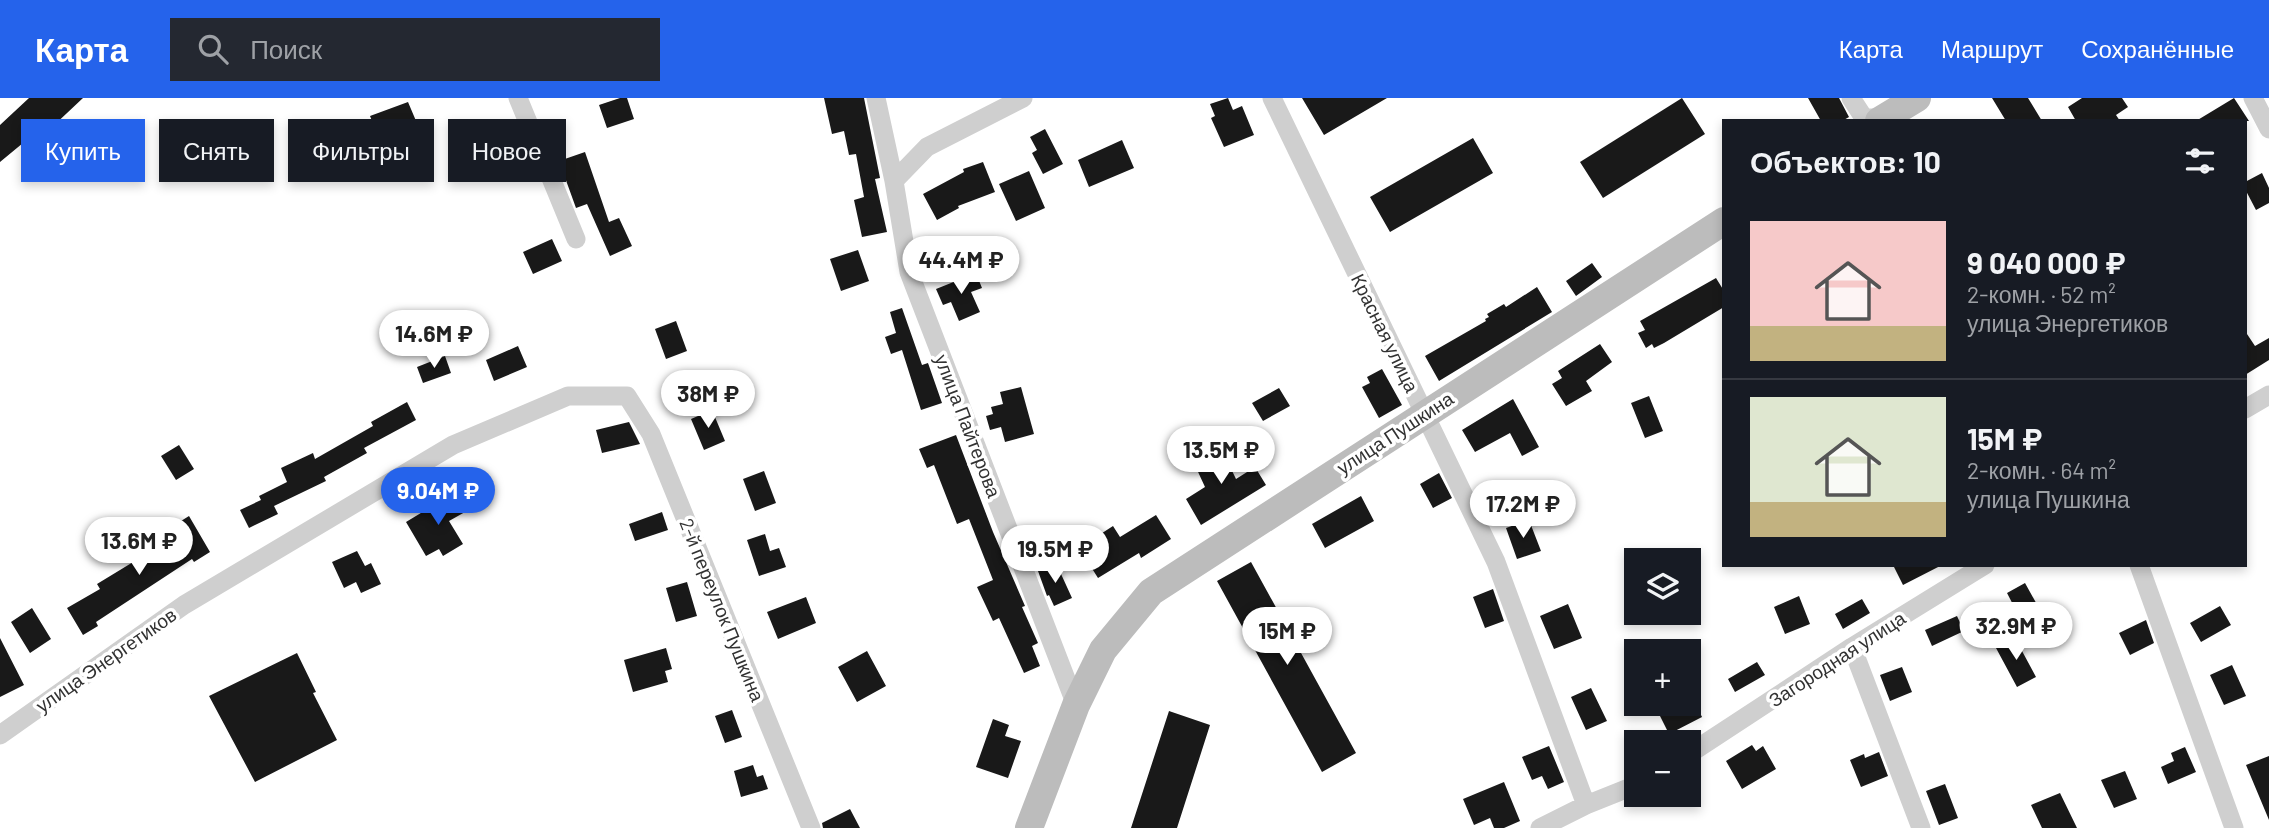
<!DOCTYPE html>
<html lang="ru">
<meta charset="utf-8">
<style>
:root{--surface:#171b24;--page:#242831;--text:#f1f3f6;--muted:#9ea1a6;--line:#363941;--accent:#2563eb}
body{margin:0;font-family:Barlow,sans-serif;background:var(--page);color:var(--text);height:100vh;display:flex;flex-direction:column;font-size:26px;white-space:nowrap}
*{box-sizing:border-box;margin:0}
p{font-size:23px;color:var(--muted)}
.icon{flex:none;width:38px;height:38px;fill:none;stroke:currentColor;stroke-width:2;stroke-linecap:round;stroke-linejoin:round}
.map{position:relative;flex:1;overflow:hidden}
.panel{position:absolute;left:1722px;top:21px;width:525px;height:448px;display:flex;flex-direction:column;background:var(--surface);border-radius:0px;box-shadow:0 4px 10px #0003}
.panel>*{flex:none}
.banner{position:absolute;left:21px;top:21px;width:665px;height:63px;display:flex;gap:14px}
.fabs{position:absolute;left:1624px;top:450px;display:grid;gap:14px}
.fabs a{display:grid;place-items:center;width:77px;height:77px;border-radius:0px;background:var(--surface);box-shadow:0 4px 10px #0003;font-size:35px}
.price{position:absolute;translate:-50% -60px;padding:0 16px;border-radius:24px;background:#fff;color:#222;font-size:23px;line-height:46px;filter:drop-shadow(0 2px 4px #0008)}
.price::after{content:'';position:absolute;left:50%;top:42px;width:21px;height:16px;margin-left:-10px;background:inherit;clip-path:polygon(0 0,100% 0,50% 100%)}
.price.current{background:var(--accent);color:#fff}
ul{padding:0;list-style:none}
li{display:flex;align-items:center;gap:21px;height:175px;padding:0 28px}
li+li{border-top:2px solid var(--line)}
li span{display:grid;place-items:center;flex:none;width:196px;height:140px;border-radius:0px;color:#555}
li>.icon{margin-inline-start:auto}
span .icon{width:84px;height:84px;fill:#fffc;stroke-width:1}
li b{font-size:30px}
h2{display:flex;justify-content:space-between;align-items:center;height:84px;padding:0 28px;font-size:30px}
.pill{padding:0 24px;border-radius:0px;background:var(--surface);box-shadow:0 4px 10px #0003;font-size:24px;line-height:63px}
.pill.current{background:var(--accent);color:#fff}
header{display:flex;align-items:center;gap:42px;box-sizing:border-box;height:98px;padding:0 35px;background:var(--accent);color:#fff}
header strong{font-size:33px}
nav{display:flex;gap:38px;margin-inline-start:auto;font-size:24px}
.search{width:490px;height:63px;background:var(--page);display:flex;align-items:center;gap:18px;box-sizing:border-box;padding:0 24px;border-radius:0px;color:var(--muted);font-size:26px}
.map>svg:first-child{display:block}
.building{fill:#191919}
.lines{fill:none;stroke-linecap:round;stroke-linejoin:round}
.minor{stroke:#cfcfcf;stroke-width:19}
.secondary{stroke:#bcbcbc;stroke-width:28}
.labels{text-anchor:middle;stroke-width:7;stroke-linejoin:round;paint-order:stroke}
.street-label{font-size:19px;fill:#323232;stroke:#fff}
</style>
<header>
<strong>Карта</strong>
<div class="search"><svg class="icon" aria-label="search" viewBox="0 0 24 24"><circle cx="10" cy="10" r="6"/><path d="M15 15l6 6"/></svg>Поиск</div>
<nav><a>Карта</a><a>Маршрут</a><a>Сохранённые</a></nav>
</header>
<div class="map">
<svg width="2269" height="730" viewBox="0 0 2269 730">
<rect width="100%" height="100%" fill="#fff"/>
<path class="building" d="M29,0H83L50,31L46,26L0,64V27Z
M620,0H627L634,21L607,30L599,7Z
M824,0H864L880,80L875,81L887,134L862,139L854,102L864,99L856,56L849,57L844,33L832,36Z
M1228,0L1233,12L1242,8L1254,37L1224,49L1211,20L1215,18L1210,6Z
M1302,0H1387L1324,37Z
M1682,0L1705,36L1603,100L1580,64Z
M1808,0H1839L1849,19L1842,23H1821Z
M1992,0H2028L2042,23H2006Z
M2082,0H2122L2128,9L2116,17L2120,23H2076L2068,9Z
M2234,0L2249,23H2196Z
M408,4L433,63L413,70L400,38L381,45L370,18Z
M1045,31L1063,66L1043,76L1032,55L1037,52L1030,39Z
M1473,40L1493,75L1390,134L1370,99Z
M1122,42L1134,70L1089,89L1078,62Z
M585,54L609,124L619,120L632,148L610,158L587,106L576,110L559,63Z
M983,64L995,94L958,108L959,110L937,122L923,96L964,74L963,71Z
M1029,73L1045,110L1016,123L999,86Z
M2262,75L2269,90V105L2256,112L2245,91V84Z
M552,141L562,163L533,176L523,154Z
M858,152L869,183L841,193L830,161Z
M1592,165L1602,179L1576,198L1566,183Z
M976,175L982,190L971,194L980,214L959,223L951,204L943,207L936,191Z
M1716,180L1724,193V209L1664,245L1654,250L1652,246L1646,250L1638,235L1645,232L1640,223Z
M1537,189L1552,214L1439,283L1425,258L1486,223L1485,221L1489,219L1487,216L1504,206L1506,209Z
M902,210L922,267L928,265L942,305L921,312L902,252L891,256L885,239L896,235L890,214Z
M676,223L687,253L666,261L655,231Z
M2245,233L2255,248L2269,240V262L2245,277Z
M1600,246L1612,264L1586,283L1592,293L1566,308L1552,286L1562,280L1558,273Z
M518,248L527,269L494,283L486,262Z
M445,258L451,275L423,285L417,269Z
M1382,271L1402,307L1379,320L1362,289L1370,285L1367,279Z
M1021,289L1034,336L1005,344L1001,329L990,332L986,318L993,316L991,309L1003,306L1000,294Z
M1279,290L1290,308L1263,323L1252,305Z
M1649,298L1663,333L1645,340L1631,305Z
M1513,301L1539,349L1522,358L1510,335L1475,354L1462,332Z
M407,304L416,322L364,350L367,355L324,379L326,383L274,408L278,416L249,430L240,412L261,402L259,398L287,384L281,370L313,355L315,361L373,328L371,324Z
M712,312L725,343L704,352L691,321Z
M629,324L640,346L602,355L596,332Z
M956,337L993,434L1025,508L1022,509L1038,545L1032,548L1040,568L1024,575L999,520L993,523L977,489L993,482L969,421L957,426L934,367L927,370L919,351Z
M179,347L194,371L176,382L161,358Z
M1221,350L1236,381L1255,369L1266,387L1201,427L1186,401L1205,389L1193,363Z
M764,373L776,405L755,413L743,381Z
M1439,375L1452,400L1433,410L1420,386Z
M454,395L465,414L449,423L463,446L443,458L439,451L426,458L406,424Z
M1361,398L1374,423L1325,450L1312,426Z
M662,414L668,432L635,443L629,426Z
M1156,417L1171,441L1141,460L1139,455L1098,480L1079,450L1113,428L1120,439Z
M189,418L210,454L194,464L192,461L96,524L98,528L83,537L67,510L100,491L97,486L143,458L146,462L179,438L173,428Z
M1529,422L1541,453L1517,461L1506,430Z
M765,436L770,453L779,450L786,469L759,478L747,442Z
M357,453L365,468L371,465L381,486L361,495L356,484L344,490L332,464Z
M1251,464L1356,655L1322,674L1217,483Z
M1056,465L1072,500L1054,508L1049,497L1047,498L1038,473Z
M1893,467H1942L1903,487Z
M687,484L697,518L676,524L666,490Z
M2025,485L2040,512L2021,522L2007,495Z
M1493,491L1504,523L1485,530L1473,499Z
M1799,498L1810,526L1785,536L1774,509Z
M806,499L816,525L778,541L767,514Z
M1862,501L1870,515L1843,531L1835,516Z
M1568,506L1582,540L1554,551L1540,518Z
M2220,508L2231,527L2201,544L2190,525Z
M32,510L51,541L30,555L11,524Z
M1957,518L1964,533L1932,548L1925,532Z
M2146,522L2154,545L2130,557L2119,535Z
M0,540L24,587L0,599Z
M2015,540L2036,579L2017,589L1996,550Z
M666,550L672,571L665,573L668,584L633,594L624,562Z
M867,553L886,588L857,604L838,569Z
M297,555L316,594L313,595L337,642L255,684L209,598Z
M1757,564L1765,577L1735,594L1728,581Z
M2232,567L2246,598L2224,607L2210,577Z
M1902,569L1912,594L1890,603L1880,577Z
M1591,590L1607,623L1586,632L1571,599Z
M1693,601L1702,619L1669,636L1660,618L1683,606H1689Z
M732,612L742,639L725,645L715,618Z
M1169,613L1210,627L1177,730H1131Z
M993,621L1009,627L1005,638L1021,643L1008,680L976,669Z
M1752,647L1756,653L1763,648L1776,671L1742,691L1726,663Z
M1549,648L1564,684L1548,691L1542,678L1532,682L1522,659Z
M2185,649L2196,674L2168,686L2161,669L2174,663L2171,655Z
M1879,654L1888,678L1861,689L1850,662L1864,656L1865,660Z
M2269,658V722L2246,667Z
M753,667L757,679L763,677L768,691L741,699L734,673Z
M2125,673L2137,701L2114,710L2101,682Z
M1504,684L1520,723L1504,730H1494L1490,720L1474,727L1463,701Z
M1945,686L1958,720L1939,727L1926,693Z
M2060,695L2077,730H2042L2031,707Z
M850,711L860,730H823L822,725Z"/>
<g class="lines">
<path class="minor" d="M518,0L576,141
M876,0L894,83L909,174L1076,607
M1272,0L1496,464L1586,707
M1851,0L1864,20H1884L1885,23
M2253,0L2269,31
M894,83L927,49L1023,0
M2245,311L2269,297
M2139,467L2234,730
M1852,549L1921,730
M0,637L184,507L453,347L568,298H627L651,336L811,730
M1689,656L1852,549L1985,467
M1540,730L1586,707L1636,687"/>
<path class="secondary" d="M1879,23L1917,0
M1029,730L1076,607L1103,552L1151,494L1724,123"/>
</g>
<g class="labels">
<g class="street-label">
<text transform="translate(1385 235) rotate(64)" y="7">Красная улица</text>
<text transform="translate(968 328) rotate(69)" y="7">улица Пайтерова</text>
<text transform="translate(1395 335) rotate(-33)" y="7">улица Пушкина</text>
<text transform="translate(722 512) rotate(68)" y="7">2-й переулок Пушкина</text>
<text transform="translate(1837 561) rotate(-33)" y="7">Загородная улица</text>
<text transform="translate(106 562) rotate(-35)" y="7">улица Энергетиков</text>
</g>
</g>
</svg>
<div class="fabs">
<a><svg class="icon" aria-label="layers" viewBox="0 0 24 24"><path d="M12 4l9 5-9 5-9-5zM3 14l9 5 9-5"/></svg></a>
<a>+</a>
<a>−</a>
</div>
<b class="price" style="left:961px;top:198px">44.4M ₽</b>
<b class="price" style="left:434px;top:272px">14.6M ₽</b>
<b class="price" style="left:708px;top:332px">38M ₽</b>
<b class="price" style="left:1221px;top:388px">13.5M ₽</b>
<b class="price current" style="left:438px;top:429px">9.04M ₽</b>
<b class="price" style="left:1523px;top:442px">17.2M ₽</b>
<b class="price" style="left:139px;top:479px">13.6M ₽</b>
<b class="price" style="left:1055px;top:487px">19.5M ₽</b>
<b class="price" style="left:2016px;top:564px">32.9M ₽</b>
<b class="price" style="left:1287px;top:569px">15M ₽</b>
<div class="banner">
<a class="pill current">Купить</a>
<a class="pill">Снять</a>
<a class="pill">Фильтры</a>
<a class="pill">Новое</a>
</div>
<section class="panel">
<h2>Объектов: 10<svg class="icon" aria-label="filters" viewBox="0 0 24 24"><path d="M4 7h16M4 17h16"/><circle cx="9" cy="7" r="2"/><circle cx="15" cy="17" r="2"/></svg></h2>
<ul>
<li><span style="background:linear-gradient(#f6c9c9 75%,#c2b280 0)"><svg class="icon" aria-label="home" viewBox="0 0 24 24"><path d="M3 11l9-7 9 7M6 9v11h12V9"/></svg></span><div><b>9 040 000 ₽</b><p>2-комн. · 52 m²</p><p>улица Энергетиков</p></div></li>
<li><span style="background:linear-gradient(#dfe7d0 75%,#c2b280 0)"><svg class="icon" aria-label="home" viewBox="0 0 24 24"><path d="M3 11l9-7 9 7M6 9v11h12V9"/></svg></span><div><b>15M ₽</b><p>2-комн. · 64 m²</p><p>улица Пушкина</p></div></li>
</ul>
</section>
</div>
